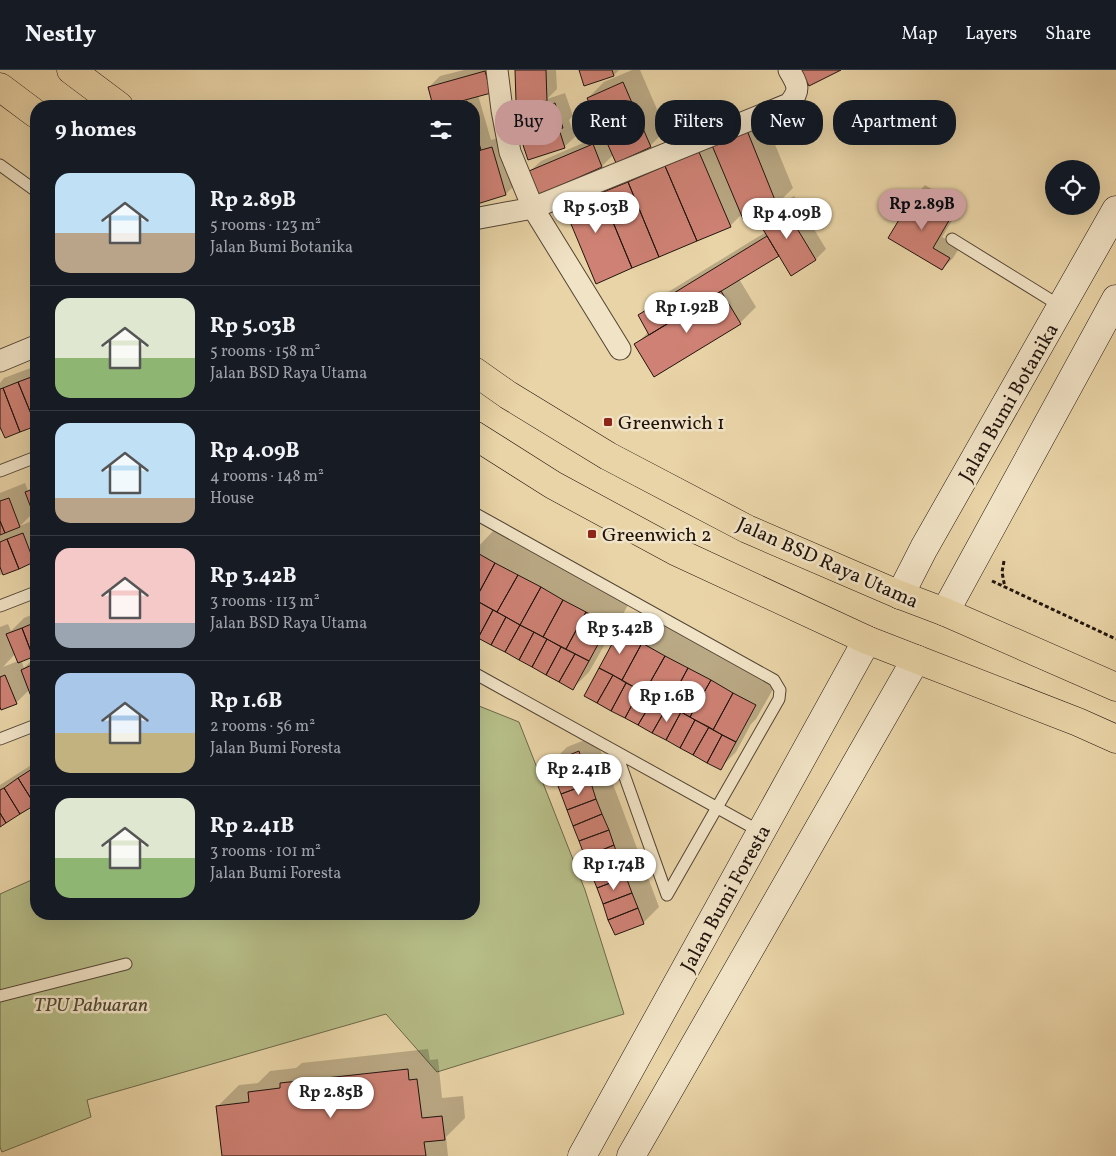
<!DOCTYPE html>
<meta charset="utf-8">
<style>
:root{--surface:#171b24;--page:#20242c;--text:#f1f3f6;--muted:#9ea1a6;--line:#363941;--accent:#c59692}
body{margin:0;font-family:Vollkorn,serif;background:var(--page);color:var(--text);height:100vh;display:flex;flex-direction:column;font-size:19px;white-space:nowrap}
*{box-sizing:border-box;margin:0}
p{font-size:16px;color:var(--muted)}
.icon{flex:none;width:28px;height:28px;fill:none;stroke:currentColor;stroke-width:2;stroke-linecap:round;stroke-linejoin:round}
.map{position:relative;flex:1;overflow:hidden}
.sheet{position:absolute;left:30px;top:30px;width:450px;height:820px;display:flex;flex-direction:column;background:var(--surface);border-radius:20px;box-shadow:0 5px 20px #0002}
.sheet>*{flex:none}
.top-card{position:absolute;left:495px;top:30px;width:475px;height:45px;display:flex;gap:10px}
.tools{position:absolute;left:1045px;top:90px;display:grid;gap:10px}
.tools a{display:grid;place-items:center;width:55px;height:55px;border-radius:50%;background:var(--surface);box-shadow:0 5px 20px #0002;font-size:25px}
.price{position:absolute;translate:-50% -42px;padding:0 11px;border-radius:18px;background:#fff;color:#222;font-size:16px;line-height:32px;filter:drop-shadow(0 1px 2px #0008)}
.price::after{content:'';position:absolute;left:50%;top:30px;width:15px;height:11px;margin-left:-8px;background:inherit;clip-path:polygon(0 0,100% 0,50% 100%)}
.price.current{background:var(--accent);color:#111}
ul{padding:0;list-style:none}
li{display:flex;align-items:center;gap:15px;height:125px;padding:0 25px}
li+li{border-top:1px solid var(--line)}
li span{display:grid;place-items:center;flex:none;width:140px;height:100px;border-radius:15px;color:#555}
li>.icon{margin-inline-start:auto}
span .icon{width:60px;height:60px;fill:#fffc;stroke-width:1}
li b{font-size:21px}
h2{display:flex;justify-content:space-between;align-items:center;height:60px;padding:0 25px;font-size:21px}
.chip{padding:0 18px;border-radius:20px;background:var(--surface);box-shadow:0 5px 20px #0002;font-size:18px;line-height:45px}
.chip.current{background:var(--accent);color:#111}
header{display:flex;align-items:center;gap:30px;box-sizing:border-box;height:70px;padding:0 25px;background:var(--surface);border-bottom:1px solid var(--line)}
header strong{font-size:24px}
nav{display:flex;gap:28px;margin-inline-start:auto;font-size:18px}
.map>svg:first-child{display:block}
.green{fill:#b6bd87;stroke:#6b684a}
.shadow{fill:#0003;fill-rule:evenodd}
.building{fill:#ce8174;stroke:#20140e}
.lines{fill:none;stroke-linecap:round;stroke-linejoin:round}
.lane-casing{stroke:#524434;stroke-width:13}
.street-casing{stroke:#524434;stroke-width:23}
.secondary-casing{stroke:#20140e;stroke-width:29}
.primary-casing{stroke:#20140e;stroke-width:29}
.path{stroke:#20140e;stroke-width:3;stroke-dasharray:4 2.5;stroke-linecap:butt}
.lane{stroke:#f1e3c6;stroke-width:11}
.street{stroke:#f1e3c6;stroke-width:21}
.secondary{stroke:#f1e3c6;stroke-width:28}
.primary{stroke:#e9d4a7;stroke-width:28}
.poi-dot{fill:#8f2418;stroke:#f1e3c6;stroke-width:2}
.labels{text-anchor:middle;stroke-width:5;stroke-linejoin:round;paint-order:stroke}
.street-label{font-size:20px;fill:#20140e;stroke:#f1e3c6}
.poi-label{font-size:20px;fill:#20140e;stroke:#f1e3c6;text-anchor:start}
.park-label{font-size:20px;font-style:italic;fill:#4d4732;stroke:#f1e3c6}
</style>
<header>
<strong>Nestly</strong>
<nav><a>Map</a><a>Layers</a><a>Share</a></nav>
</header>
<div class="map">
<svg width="1116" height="1086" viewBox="0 0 1116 1086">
<rect width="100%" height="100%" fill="#e9d4a7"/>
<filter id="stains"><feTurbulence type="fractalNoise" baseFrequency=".004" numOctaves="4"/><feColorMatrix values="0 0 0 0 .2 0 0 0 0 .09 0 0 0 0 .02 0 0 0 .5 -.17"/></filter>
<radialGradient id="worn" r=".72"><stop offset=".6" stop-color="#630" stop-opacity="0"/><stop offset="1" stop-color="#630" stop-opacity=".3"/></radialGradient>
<path class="green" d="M474,634L519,652L585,820L624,944L437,1002L386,944L87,1030L91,1047L2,1082L0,1077V824L36,808V844H474Z"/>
<path class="shadow" d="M464,0H498L478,25L491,70L503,67L516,114L506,124L474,133V36H441L442,35L435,36L429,17L440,6Z
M516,0H556L557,19L547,29L565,23L573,46L569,50L575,67L564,77L522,69L532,59L527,43L540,30Z
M580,0H619L614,5L585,15Z
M632,0H640L666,60L650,76L613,85L602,96L539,123L530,101L541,91L604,64L588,28L604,12Z
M762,43L793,118L777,134L744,148L742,144L730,156L596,212L562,130Z
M925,115L961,136L942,167L960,177L953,188L942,199L890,168L915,126Z
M794,126L826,179L816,189L779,184L739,209L756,237L740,253L636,275L649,261L639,246L655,230L766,162L759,151L770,140Z
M36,296V355L5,367L2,359L0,361V313L4,308Z
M36,412V448L34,442L20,456L36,449V489L33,491L0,505V423L25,413L28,421Z
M474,444L483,449L474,466Z
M494,460L629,533L610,569L605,574L589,602L573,618L474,564V481Z
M641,541L776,614L756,649L751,654L736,682L720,698L585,625L620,562Z
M36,543V585L21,590L24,598L36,586V626L33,627L30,619L16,633L0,639V557L8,554L11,561L24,548ZM15,584L18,591L3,597Z
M595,666L659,837L643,853L551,693L567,677Z
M36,692V732L0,755V715Z
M428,979L430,990L438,989L442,1028L463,1026L465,1048L446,1067L448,1086H223L218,1036L239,1015L258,1013L270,1001L296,998L302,993Z"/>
<path class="building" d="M515,0H546L547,31L516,32Z
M579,0H612L614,6L584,16Z
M801,0H841L809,16Z
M485,1L491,23L443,36H433L428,17Z
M623,12L651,77L616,93L587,28Z
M467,31L468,36H449Z
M555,33L563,58L559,59L565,78L528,90L521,69L533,65L526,42Z
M474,56L481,80L474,82Z
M746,58L777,135L743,149L711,73Z
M593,74L602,97L539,125L529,101Z
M492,77L506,125L474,135V82Z
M699,82L731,157L697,171L665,96Z
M665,96L697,171L659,187L628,112Z
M628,112L659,187L632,198L601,123Z
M597,114L632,198L596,214L561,130Z
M914,125L951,147L933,178L950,188L942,200L888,168Z
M783,135L816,190L791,206L758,151Z
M767,166L779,186L649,265L638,245Z
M721,221L741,254L654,307L634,274Z
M34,306L36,310V356L18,312Z
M18,312L36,356L20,362L3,318Z
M3,318L20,362L5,368L0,357V319Z
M36,418V451L25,422Z
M9,428L20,457L5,463L0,451V431Z
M0,451L5,463L0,465Z
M23,463L34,492L19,499L7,469Z
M7,469L19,499L3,505L0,497V472Z
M474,481L495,493L475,530L474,529Z
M495,493L518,505L497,542L475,530Z
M518,505L541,517L520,555L497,542Z
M541,517L563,530L543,567L520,555Z
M474,529L479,532L474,542Z
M563,530L586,542L566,579L543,567Z
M479,532L493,540L478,568L474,565V542Z
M493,540L506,547L491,575L478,568Z
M586,542L609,554L589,591L566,579Z
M506,547L520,555L505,582L491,575Z
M36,552V586L33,587L22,558Z
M520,555L534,562L519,590L505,582Z
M22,558L33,587L18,593L6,564Z
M619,561L642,573L622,610L599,598Z
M534,562L547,569L532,597L519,590Z
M547,569L561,577L546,605L532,597Z
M642,573L665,586L644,623L622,610Z
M561,577L575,584L559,612L546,605Z
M575,584L589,591L573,620L559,612Z
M665,586L688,598L668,635L644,623Z
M36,593V627L32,629L21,600Z
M599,598L613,605L597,633L584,626Z
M688,598L711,610L690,647L668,635Z
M5,605L17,634L1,640L0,637V607Z
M613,605L626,613L611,641L597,633Z
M711,610L733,623L713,660L690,647Z
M626,613L640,620L625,648L611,641Z
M640,620L654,628L638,655L625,648Z
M733,623L756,635L736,672L713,660Z
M654,628L668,635L652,663L638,655Z
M668,635L681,642L666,670L652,663Z
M681,642L695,650L680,678L666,670Z
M695,650L709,657L693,685L680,678Z
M709,657L722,665L707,693L693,685Z
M722,665L736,672L721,700L707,693Z
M579,681L584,697L555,708L549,693Z
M584,697L591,713L561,724L555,708Z
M32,699L36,706V734L35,735L18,708Z
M18,708L35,735L20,744L4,718Z
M591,713L596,729L567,740L561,724Z
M4,718L20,744L6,753L0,743V720Z
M596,729L602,744L573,756L567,740Z
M0,743L6,753L0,757Z
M602,744L609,760L579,771L573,756Z
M609,760L614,775L585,787L579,771Z
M614,775L620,791L591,803L585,787Z
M620,791L626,807L597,818L591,803Z
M626,807L632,823L603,834L597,818Z
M632,823L638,838L608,850L603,834Z
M638,838L644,854L615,865L608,850Z
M408,999L409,1010L417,1009L422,1048L442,1046L445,1070L424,1072L426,1086H222L216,1036L249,1032L248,1022L280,1018V1013Z"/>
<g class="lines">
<g class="lane-casing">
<path id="lane" d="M0,95L36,121
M952,169L1062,237
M0,401L36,387
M474,443L774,610L780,620L779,629L667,825
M0,536L36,522
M474,603L761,762
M0,669L36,655
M616,682L667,825
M0,926L126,894"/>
</g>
<g class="street-casing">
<path id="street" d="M497,0L502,40L510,82L533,138L620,279
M474,149L533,138L789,34C801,20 798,15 789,0
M0,291L36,276"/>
</g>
<g class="secondary-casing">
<path id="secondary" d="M900,525L924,478L1116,140
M945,542L1116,229
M582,1086L867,570
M631,1086L916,589"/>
</g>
<g class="primary-casing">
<path id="primary" d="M71,0L119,36
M0,17L36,44
M474,301L508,325L608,386L747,459L900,525L945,542L1116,617
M474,365L553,415L675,481L867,570L1078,652L1116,669"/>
</g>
<path class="path" d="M1004,491L1002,502L1005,518
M992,511L1116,569"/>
<use href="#lane" class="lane"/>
<use href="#street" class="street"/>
<use href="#secondary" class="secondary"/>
<use href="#primary" class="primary"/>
</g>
<g class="poi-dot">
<rect x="603" y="347" width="10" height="10" rx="2.5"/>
<rect x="587" y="459" width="10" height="10" rx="2.5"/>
</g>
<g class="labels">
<g class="street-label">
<text transform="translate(1008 332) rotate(-60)" y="7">Jalan Bumi Botanika</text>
<text transform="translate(828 492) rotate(24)" y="7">Jalan BSD Raya Utama</text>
<text transform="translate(725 828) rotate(-61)" y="7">Jalan Bumi Foresta</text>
</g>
<g class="poi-label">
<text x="618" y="359">Greenwich 1</text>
<text x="602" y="471">Greenwich 2</text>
</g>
<g class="park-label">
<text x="91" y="941">TPU Pabuaran</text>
</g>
</g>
<rect width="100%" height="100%" filter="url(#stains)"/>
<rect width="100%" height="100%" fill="url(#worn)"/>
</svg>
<div class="tools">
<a><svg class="icon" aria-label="locate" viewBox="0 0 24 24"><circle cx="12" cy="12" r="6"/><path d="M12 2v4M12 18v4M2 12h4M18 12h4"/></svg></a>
</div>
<b class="price current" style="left:922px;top:161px">Rp 2.89B</b>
<b class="price" style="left:596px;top:164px">Rp 5.03B</b>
<b class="price" style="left:787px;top:170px">Rp 4.09B</b>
<b class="price" style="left:687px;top:264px">Rp 1.92B</b>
<b class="price" style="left:620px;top:585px">Rp 3.42B</b>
<b class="price" style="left:667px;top:653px">Rp 1.6B</b>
<b class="price" style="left:579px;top:726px">Rp 2.41B</b>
<b class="price" style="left:614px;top:821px">Rp 1.74B</b>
<b class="price" style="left:331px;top:1049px">Rp 2.85B</b>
<div class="top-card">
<a class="chip current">Buy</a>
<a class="chip">Rent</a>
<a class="chip">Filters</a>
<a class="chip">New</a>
<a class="chip">Apartment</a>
</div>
<section class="sheet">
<h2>9 homes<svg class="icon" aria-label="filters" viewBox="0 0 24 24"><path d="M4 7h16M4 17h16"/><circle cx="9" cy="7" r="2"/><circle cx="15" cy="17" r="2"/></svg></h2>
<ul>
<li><span style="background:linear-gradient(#bfe0f5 60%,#b9a48a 0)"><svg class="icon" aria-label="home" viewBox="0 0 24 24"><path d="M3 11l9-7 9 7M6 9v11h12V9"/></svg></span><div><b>Rp 2.89B</b><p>5 rooms · 123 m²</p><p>Jalan Bumi Botanika</p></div></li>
<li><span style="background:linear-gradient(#dfe7d0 60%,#8fb573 0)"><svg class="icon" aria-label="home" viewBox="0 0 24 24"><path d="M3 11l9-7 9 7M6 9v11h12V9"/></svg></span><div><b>Rp 5.03B</b><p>5 rooms · 158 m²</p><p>Jalan BSD Raya Utama</p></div></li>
<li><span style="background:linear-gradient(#bfe0f5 75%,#b9a48a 0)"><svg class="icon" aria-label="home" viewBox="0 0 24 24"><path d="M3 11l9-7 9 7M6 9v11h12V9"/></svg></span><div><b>Rp 4.09B</b><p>4 rooms · 148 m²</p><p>House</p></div></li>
<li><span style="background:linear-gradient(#f6c9c9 75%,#9aa5b1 0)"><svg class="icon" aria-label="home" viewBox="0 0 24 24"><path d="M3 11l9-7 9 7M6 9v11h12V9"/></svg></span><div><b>Rp 3.42B</b><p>3 rooms · 113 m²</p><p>Jalan BSD Raya Utama</p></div></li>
<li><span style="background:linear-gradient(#a9c7e8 60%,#c2b280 0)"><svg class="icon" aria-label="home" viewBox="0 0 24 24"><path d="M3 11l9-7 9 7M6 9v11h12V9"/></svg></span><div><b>Rp 1.6B</b><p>2 rooms · 56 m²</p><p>Jalan Bumi Foresta</p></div></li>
<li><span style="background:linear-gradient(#dfe7d0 60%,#8fb573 0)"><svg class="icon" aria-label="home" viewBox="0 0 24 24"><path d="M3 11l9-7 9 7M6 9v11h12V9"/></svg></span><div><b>Rp 2.41B</b><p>3 rooms · 101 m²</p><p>Jalan Bumi Foresta</p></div></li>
</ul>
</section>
</div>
